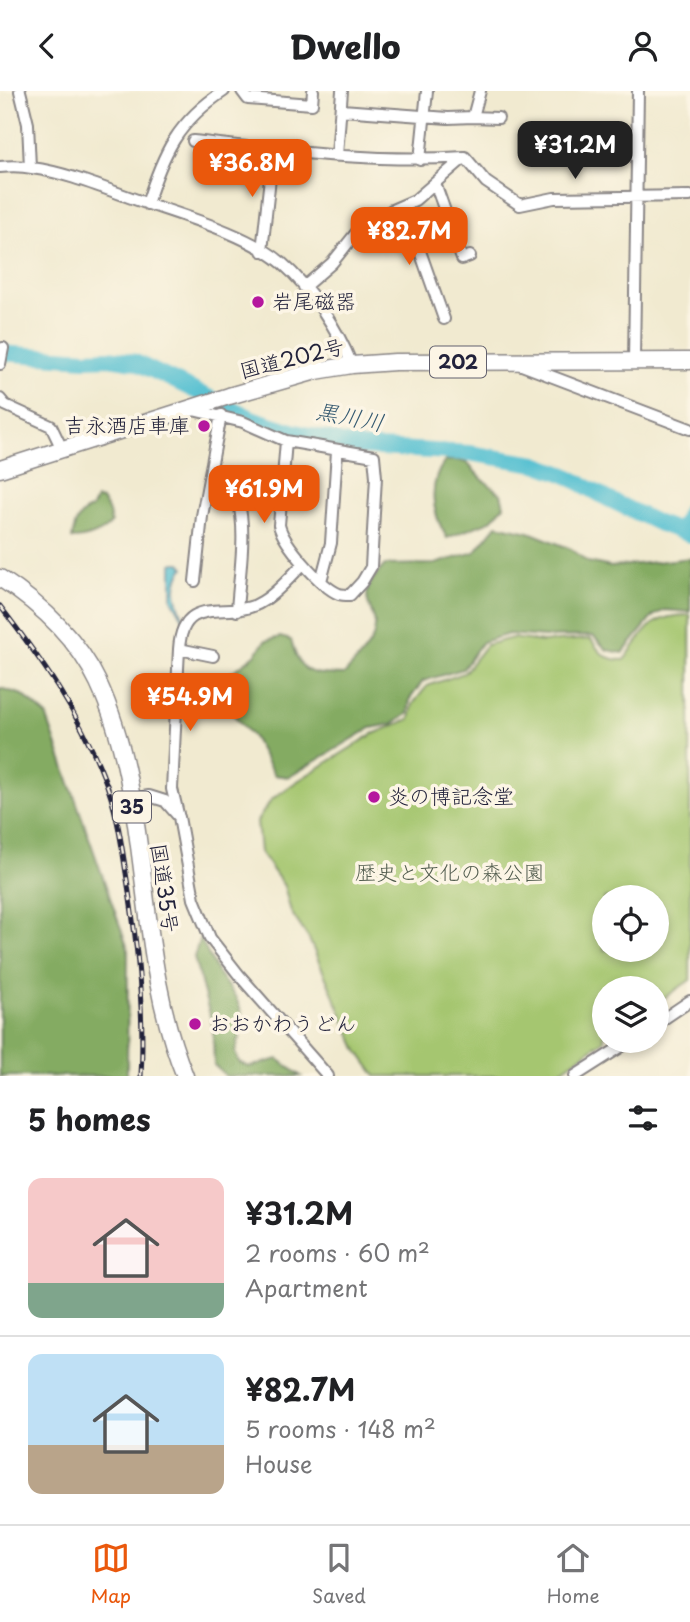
<!DOCTYPE html>
<meta charset="utf-8">
<style>
:root{--surface:#fff;--page:#f2f2f2;--text:#202124;--muted:#757577;--line:#e0e0e0;--accent:#ea580c}
body{margin:0;font-family:"Playpen Sans","Klee One",sans-serif;background:var(--page);color:var(--text);height:100vh;display:flex;flex-direction:column;font-size:26px;white-space:nowrap}
*{box-sizing:border-box;margin:0}
p{font-size:23px;color:var(--muted)}
.icon{flex:none;width:38px;height:38px;fill:none;stroke:currentColor;stroke-width:2;stroke-linecap:round;stroke-linejoin:round}
.map{position:relative;height:985px;overflow:hidden}
.drawer{display:flex;flex-direction:column;background:var(--surface);flex:1}
.drawer>*{flex:none}
.buttons{position:absolute;left:592px;top:794px;display:grid;gap:14px}
.buttons a{display:grid;place-items:center;width:77px;height:77px;border-radius:50%;background:var(--surface);box-shadow:0 4px 10px #0003;font-size:35px}
.price{position:absolute;translate:-50% -60px;padding:0 16px;border-radius:14px;background:var(--accent);color:#fff;font-size:23px;line-height:46px;filter:drop-shadow(0 2px 4px #0008)}
.price::after{content:'';position:absolute;left:50%;top:42px;width:21px;height:16px;margin-left:-10px;background:inherit;clip-path:polygon(0 0,100% 0,50% 100%)}
.price.on{background:#222;color:#fff}
ul{padding:0;list-style:none}
li{display:flex;align-items:center;gap:21px;height:175px;padding:0 28px}
li+li{border-top:2px solid var(--line)}
li span{display:grid;place-items:center;flex:none;width:196px;height:140px;border-radius:14px;color:#555}
li>.icon{margin-inline-start:auto}
span .icon{width:84px;height:84px;fill:#fffc;stroke-width:1}
li b{font-size:30px}
h2{display:flex;justify-content:space-between;align-items:center;height:84px;padding:0 28px;font-size:30px}
header{display:flex;justify-content:space-between;align-items:center;height:91px;padding:0 28px;background:var(--surface);font-size:32px;font-weight:800}
.tabs{display:flex;justify-content:space-around;align-items:center;height:98px;border-top:2px solid var(--line);background:var(--surface);font-size:19px;color:var(--muted)}
.tabs a{display:grid;justify-items:center;gap:4px}
.tabs .on{color:var(--accent)}
.map>svg:first-child{display:block}
.green{fill:#a5c66f;stroke:#647455;stroke-width:2;fill-rule:evenodd}
.forest{fill:#84ab62;stroke:#53664e;stroke-width:2}
.water{fill:#55c0d1;stroke:#3c7186;stroke-width:2}
.lines{fill:none;stroke-linecap:round;stroke-linejoin:round}
.river{stroke:#55c0d1;stroke-width:16}
.minor-casing{stroke:#8a8686;stroke-width:14}
.highway-casing{stroke:#8a8686;stroke-width:19}
.minor{stroke:#fff;stroke-width:10}
.highway{stroke:#fff;stroke-width:16}
.rail-casing{stroke:#22223b;stroke-width:5}
.rail{stroke:#fcf5e5;stroke-width:2.5;stroke-dasharray:8;stroke-linecap:butt}
.poi-dot{fill:#b5179e;stroke:#fcf5e5;stroke-width:2.5}
.labels{text-anchor:middle;stroke-width:7;stroke-linejoin:round;paint-order:stroke}
.shield{fill:#fcf5e5;stroke:#63616e;stroke-width:2}
.shield-label{font-size:19px;font-weight:bold;fill:#22223b}
.poi-label{font-size:21px;fill:#22223b;stroke:#fcf5e5;text-anchor:start}
.street-label{font-size:21px;fill:#22223b;stroke:#fcf5e5}
.park-label{font-size:21px;fill:#505b4d;stroke:#fcf5e5}
.water-label{font-size:23px;font-style:italic;fill:#345970;stroke:#fcf5e5}
</style>
<header><svg class="icon" aria-label="back" viewBox="0 0 24 24"><path d="M15 5l-7 7 7 7"/></svg>Dwello<svg class="icon" aria-label="person" viewBox="0 0 24 24"><circle cx="12" cy="8" r="4"/><path d="M4 21q1-7 8-7t8 7"/></svg></header>
<div class="map">
<svg width="690" height="985" viewBox="0 0 690 985">
<rect width="100%" height="100%" fill="#fcf5e5"/>
<filter id="ink" filterUnits="userSpaceOnUse"><feTurbulence type="fractalNoise" baseFrequency=".0143" numOctaves="2"/><feDisplacementMap in="SourceGraphic" scale="14" xChannelSelector="R" yChannelSelector="G"/><feConvolveMatrix kernelMatrix="1 2 1 2 8 2 1 2 1" color-interpolation-filters="sRGB"/></filter>
<filter id="wash" filterUnits="userSpaceOnUse"><feTurbulence type="fractalNoise" baseFrequency=".00686" numOctaves="4" result="noise"/><feDisplacementMap in="SourceGraphic" scale="28" xChannelSelector="R" yChannelSelector="G"/><feGaussianBlur stdDeviation="1.57" result="paint"/><feColorMatrix in="noise" values="0 0 0 0 0 0 0 0 0 0 0 0 0 0 0 0 0 1.4 0 .05"/><feComposite in="paint" operator="in"/></filter>
<g filter="url(#wash)">
<rect width="100%" height="100%" fill="#f1ead0"/>
<path class="green" d="M690,524V889L656,913V898H604V949L553,985H376L358,960L309,848L291,821L284,795L260,761L257,730L272,708L296,691L373,643L410,628L413,613L427,595L464,582L486,554L512,547L543,551L591,548C600,563 606,569 624,569C647,539 649,524 690,524ZM604,807H656V859H604Z"/>
<path class="forest" d="M456,369L467,372L482,388L501,403L504,415L490,430L447,447C432,422 427,394 445,370Z
M96,408L102,409L109,421L111,432C104,442 84,448 72,448C74,434 78,422 92,417Z
M497,434L529,441L571,458L588,471L611,476L690,467V521L665,519L653,525L623,562L607,559L593,545L544,546L509,543L482,551L463,578L423,590L410,608L408,623L392,633L371,637L289,686L274,684L253,646L218,606L221,589L255,564L265,550L280,546L291,549C300,585 311,583 344,584C352,574 366,562 372,549C386,516 345,514 385,474L435,473L475,461Z
M0,597L23,604L46,624L128,858L127,985H0Z
M200,847L217,881L236,907L244,928L235,962L239,971L249,976L278,968L301,985H226L214,974L213,936L194,866Z"/>
<path class="water" d="M175,472H181L184,477C169,495 178,513 186,533L172,508V473Z"/>
<g class="lines">
<path class="river" d="M0,262L86,268L109,267L135,271L254,328L292,340L361,356L469,362L536,373L566,384L608,408L660,433L690,444
M680,440L690,419"/>
</g>
</g>
<g filter="url(#ink)">
<g class="lines">
<g class="minor-casing">
<path id="minor" d="M20,0L28,33L30,76
M242,0L248,8L312,13L313,0
M342,19L448,27L473,26L480,0
M473,26L498,27
M193,50C284,60 374,72 465,66
M337,64L342,0
M465,66L486,91L520,114L554,107L690,105
M420,69L427,0
M0,76C11,75 22,75 32,77C69,82 105,98 140,110C183,125 248,143 282,172C311,197 338,239 352,274
M435,92L462,168L470,165
M147,113C163,62 178,30 224,0
M404,115L444,228
M262,160L273,59
M304,196L332,172L356,142L392,119L415,109L465,66
M634,270L638,0
M0,273L3,257
M519,273L690,338
M0,308L5,314L51,335L62,358
M193,319L243,331L286,350L374,365L376,386L371,476L362,491L350,504C346,504 342,504 339,503C321,496 283,452 279,434L286,350
M208,397L237,405C248,440 239,483 237,520
M195,490L202,425L221,324
M321,490L331,452L337,360
M179,558C183,499 231,532 263,510C278,501 291,485 303,473
M131,708L149,705L165,710L179,726L194,808L210,847L239,884L328,985
M178,723L172,698L179,558L213,565
M656,933L690,910
M575,985L630,950"/>
</g>
<g class="highway-casing">
<path id="highway" d="M0,378L229,305L316,280L352,274L395,271L690,270
M0,487C40,513 77,547 98,591C154,711 133,860 185,985"/>
</g>
<use href="#minor" class="minor"/>
<use href="#highway" class="highway"/>
<g class="rail-casing">
<path id="rail" d="M0,515C40,567 79,622 103,684C116,715 121,749 126,782C137,849 145,918 141,985"/>
</g>
<use href="#rail" class="rail"/>
</g>
</g>
<g class="poi-dot">
<circle cx="258" cy="211" r="7"/>
<circle cx="204" cy="335" r="7"/>
<circle cx="374" cy="706" r="7"/>
<circle cx="195" cy="933" r="7"/>
</g>
<g class="labels">
<g class="shield">
<rect x="430" y="255.5" width="56" height="31" rx="5"/>
<rect x="113" y="700.5" width="38" height="31" rx="5"/>
</g>
<g class="shield-label">
<text x="458" y="278">202</text>
<text x="132" y="723">35</text>
</g>
<g class="poi-label">
<text x="272" y="218">岩尾磁器</text>
<text x="190" y="342" text-anchor="end">吉永酒店車庫</text>
<text x="388" y="713">炎の博記念堂</text>
<text x="209" y="940">おおかわうどん</text>
</g>
<g class="street-label">
<text transform="translate(292 268) rotate(-14)" y="7">国道202号</text>
<text transform="translate(164 797) rotate(82)" y="7">国道35号</text>
</g>
<g class="park-label">
<text x="450" y="789">歴史と文化の森公園</text>
</g>
<g class="water-label">
<text transform="translate(350 326) rotate(11)" y="8">黒川川</text>
</g>
</g>
</svg>
<div class="buttons">
<a><svg class="icon" aria-label="locate" viewBox="0 0 24 24"><circle cx="12" cy="12" r="6"/><path d="M12 2v4M12 18v4M2 12h4M18 12h4"/></svg></a>
<a><svg class="icon" aria-label="layers" viewBox="0 0 24 24"><path d="M12 4l9 5-9 5-9-5zM3 14l9 5 9-5"/></svg></a>
</div>
<b class="price on" style="left:575px;top:90px">¥31.2M</b>
<b class="price" style="left:252px;top:108px">¥36.8M</b>
<b class="price" style="left:409px;top:176px">¥82.7M</b>
<b class="price" style="left:264px;top:434px">¥61.9M</b>
<b class="price" style="left:190px;top:642px">¥54.9M</b>
</div>
<section class="drawer">
<h2>5 homes<svg class="icon" aria-label="filters" viewBox="0 0 24 24"><path d="M4 7h16M4 17h16"/><circle cx="9" cy="7" r="2"/><circle cx="15" cy="17" r="2"/></svg></h2>
<ul>
<li><span style="background:linear-gradient(#f6c9c9 75%,#7fa58c 0)"><svg class="icon" aria-label="home" viewBox="0 0 24 24"><path d="M3 11l9-7 9 7M6 9v11h12V9"/></svg></span><div><b>¥31.2M</b><p>2 rooms · 60 m²</p><p>Apartment</p></div></li>
<li><span style="background:linear-gradient(#bfe0f5 65%,#b9a48a 0)"><svg class="icon" aria-label="home" viewBox="0 0 24 24"><path d="M3 11l9-7 9 7M6 9v11h12V9"/></svg></span><div><b>¥82.7M</b><p>5 rooms · 148 m²</p><p>House</p></div></li>
</ul>
</section>
<nav class="tabs">
<a class="on"><svg class="icon" aria-label="map" viewBox="0 0 24 24"><path d="M3 6l6-2 6 2 6-2v14l-6 2-6-2-6 2zM9 4v14M15 6v14"/></svg>Map</a>
<a><svg class="icon" aria-label="saved" viewBox="0 0 24 24"><path d="M7 4h10v16l-5-4-5 4z"/></svg>Saved</a>
<a><svg class="icon" aria-label="home" viewBox="0 0 24 24"><path d="M3 11l9-7 9 7M6 9v11h12V9"/></svg>Home</a>
</nav>
